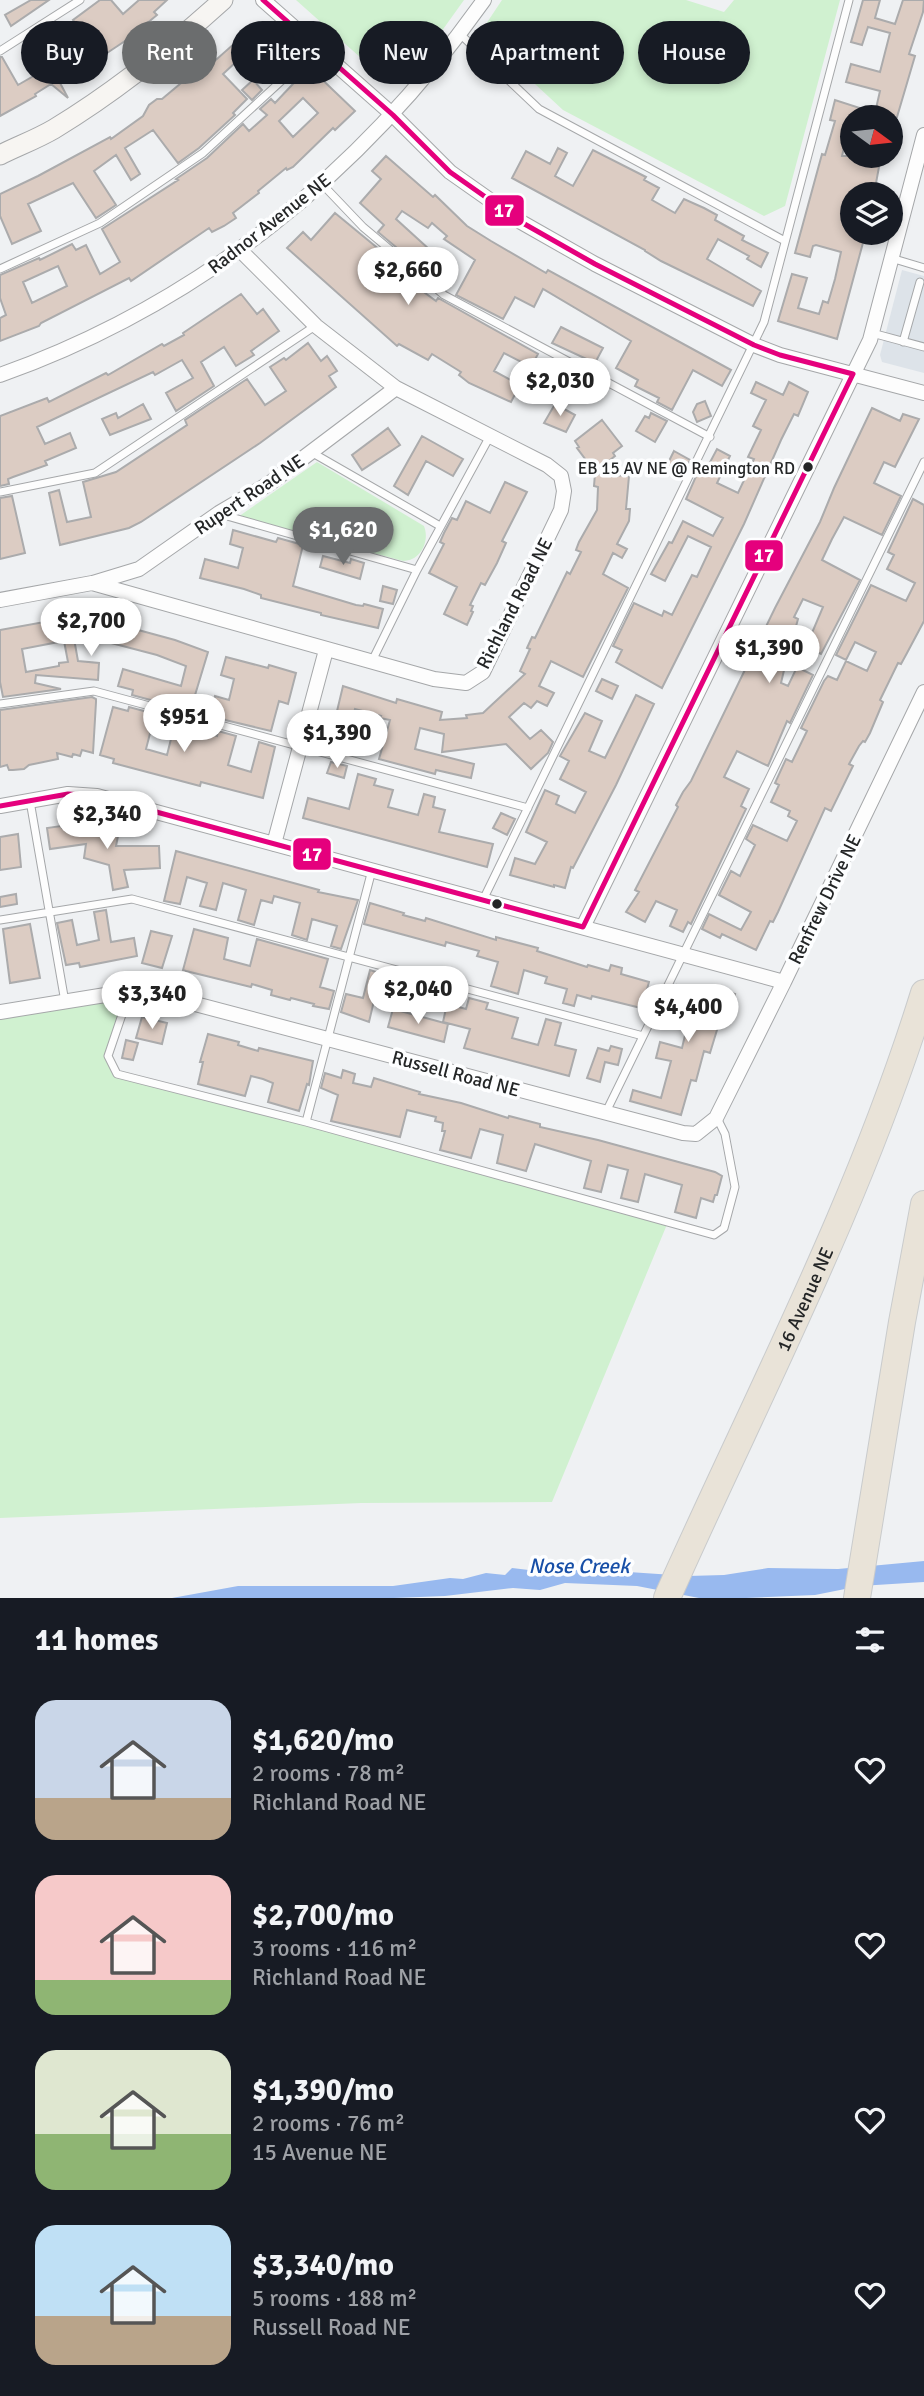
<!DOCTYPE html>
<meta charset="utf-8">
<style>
:root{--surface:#171b24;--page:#242831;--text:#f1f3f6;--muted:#9ea1a6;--accent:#6b6d6e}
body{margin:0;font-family:Signika,sans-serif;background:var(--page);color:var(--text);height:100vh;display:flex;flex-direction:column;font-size:26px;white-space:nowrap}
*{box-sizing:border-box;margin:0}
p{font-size:23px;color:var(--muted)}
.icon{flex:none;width:38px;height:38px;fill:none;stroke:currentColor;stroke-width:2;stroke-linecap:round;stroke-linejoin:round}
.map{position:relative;height:1598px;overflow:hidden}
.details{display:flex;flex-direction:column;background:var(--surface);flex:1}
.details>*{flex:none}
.top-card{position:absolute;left:21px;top:21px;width:882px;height:63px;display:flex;gap:14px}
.needle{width:46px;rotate:105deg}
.buttons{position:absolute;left:840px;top:105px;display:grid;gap:14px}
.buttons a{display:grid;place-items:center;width:63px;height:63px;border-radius:50%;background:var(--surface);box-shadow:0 4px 10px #0003;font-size:35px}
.price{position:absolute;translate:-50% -60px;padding:0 16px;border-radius:24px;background:#fff;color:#222;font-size:23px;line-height:46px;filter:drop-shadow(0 2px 4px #0008)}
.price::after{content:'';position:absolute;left:50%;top:42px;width:21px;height:16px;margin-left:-10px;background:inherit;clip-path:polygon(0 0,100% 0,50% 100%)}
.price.current{background:var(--accent);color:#fff}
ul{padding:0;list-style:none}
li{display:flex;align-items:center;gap:21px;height:175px;padding:0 35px}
li span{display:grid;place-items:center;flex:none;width:196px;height:140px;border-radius:21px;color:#555}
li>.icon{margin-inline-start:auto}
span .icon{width:84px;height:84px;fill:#fffc;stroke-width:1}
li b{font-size:30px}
h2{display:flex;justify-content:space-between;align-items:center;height:84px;padding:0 35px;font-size:30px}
.chip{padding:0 24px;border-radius:32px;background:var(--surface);box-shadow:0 4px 10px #0003;font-size:24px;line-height:63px}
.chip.current{background:var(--accent);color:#fff}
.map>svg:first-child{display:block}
.built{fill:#dde3e9}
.green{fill:#d0f1d0}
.water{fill:#98b9ef}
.building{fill:#dcccc3;stroke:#ababac;stroke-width:2;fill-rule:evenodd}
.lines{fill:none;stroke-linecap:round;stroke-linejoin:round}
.lane-casing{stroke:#a5a7a9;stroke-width:9}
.street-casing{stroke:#a5a7a9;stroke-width:16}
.secondary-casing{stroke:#a5a7a9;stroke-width:21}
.highway-casing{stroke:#c9cbcc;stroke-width:28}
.lane{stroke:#fdfdfd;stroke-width:7}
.street{stroke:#fdfdfd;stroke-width:14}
.secondary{stroke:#f7f5f2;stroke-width:19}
.highway{stroke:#e9e3d8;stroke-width:26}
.bus-1-casing{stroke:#fdfeff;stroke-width:10}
.bus-1{stroke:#e5007d;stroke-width:5}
.bus-dot{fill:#242627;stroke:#fdfeff;stroke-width:2.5}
.labels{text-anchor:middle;stroke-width:7;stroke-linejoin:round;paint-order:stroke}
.bus-label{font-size:17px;fill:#242627;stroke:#fdfeff;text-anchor:end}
.street-label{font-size:19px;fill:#242627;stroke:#fdfeff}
.water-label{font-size:21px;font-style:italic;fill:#174fa7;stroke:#fdfeff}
.line-badge{stroke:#fdfeff;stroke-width:2.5}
.badge-label{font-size:19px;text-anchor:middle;font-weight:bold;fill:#fff}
</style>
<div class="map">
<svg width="924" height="1598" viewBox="0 0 924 1598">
<rect width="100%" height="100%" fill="#eff1f3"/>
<path class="built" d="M902,270L924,276V373L882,362L880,355Z"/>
<path class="green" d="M296,0H464L431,46L401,81L395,84L389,83Z
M502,0H686L724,12L734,0H840L785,206L764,216L563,110L480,33Z
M317,462L424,526C430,541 421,561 403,561L238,517Z
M130,991L108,1056L117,1074L668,1222L552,1502L361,1503L0,1518V1012Z"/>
<path class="water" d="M924,1561V1582L860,1586L815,1595L746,1598H699L637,1586L565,1583L540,1590L513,1588L445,1596L394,1598H172L238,1586H393L450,1578L463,1579L486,1573L505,1575L512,1568L554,1573L584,1569L688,1576L724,1575L768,1568L838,1569Z"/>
<path class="building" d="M31,0H49L11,26L5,15Z
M100,0H111L123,14L139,0H167L154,12L157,15L128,39L95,61L84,46L90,42L73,20Z
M863,0H880L875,18L895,24L903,0H924L923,12L909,54L915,56L897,117H848L842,142L845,143L842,156H881L874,194H852V233H864L862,239H864L837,339L778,321L792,274L807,278L798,308L819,314L823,301L828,303L835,279L841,252L816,245L813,246L810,257L795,253L822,154L825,155L835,121L830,120L835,100L875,113L880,91L846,82L851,64L880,72L890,33L868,27L862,45L851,42Z
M254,26L277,49L282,44L292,54L281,66L260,47L255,52L251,48L223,74L247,99L233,113L235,115L199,148L178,163L153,130L125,148L140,174L131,180L116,155L94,171L116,205L96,218L73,183L28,204L41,231L12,244L0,216V194L38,176L110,137L111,139L143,116L149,105L157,99H162L186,79L188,82L207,66L208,67Z
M42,43L50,56L41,61L33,49Z
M0,57H2L18,85L51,66L68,98L51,84L35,94L36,96L0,116Z
M309,67L355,111L335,130L333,128L293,167L287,170L286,168L258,191L259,193L233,213L236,218L224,226L212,232L209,228L131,281L129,278L41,323L39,326L0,341V318L6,315L0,298V275L39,258L40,260L72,244L76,250L86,245L100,274L120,262L102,229L178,180L176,179L207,158L243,124L249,131L267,115L260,109L271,99L275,103ZM303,98L318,113L293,137L279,121ZM58,266L67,286L32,303L23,282Z
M253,80L262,90L252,100L242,90Z
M558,148L567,153L555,176L573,186L593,150L646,177L644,180L659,188L652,200L675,213L684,199L704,208L717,215L715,220L744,236L742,240L768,253L761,267L747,259L749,256L718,239L707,259L761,291L753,306L661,261L645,251V250L512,178L526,151L550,164Z
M386,156L433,197L435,195L467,226L491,241L546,273L548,270L731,370L722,386L693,370L672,410L657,402L659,398L635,386L638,380L616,368L631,341L543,289L534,307L515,297L503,319L456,295L475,260L444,239L447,236L432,223L428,228L402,211L396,219L441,260L428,274L378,232L384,225L360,203L381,179L372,171Z
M335,213L420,283L417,287L436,301L438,298L538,354L531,367L504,353L494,371L520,385L511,402L469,383L459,375L461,372L432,354L428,360L399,344L397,346L287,248L303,232L311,240Z
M241,294L257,314L263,309L279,331L251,351L254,355L236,366L224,347L201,362L214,386L176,411L166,393L193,378L182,360L155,375L153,372L37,427L45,444L70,433L76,448L45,461L47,465L13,477L8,479L9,484L0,486V416L47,398L49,402L106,373L108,375L162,344L164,346L184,335L183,333Z
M561,327L603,348L595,363L552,343Z
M308,343L321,361L327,356L337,371L329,376L336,387L260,443L141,522L129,528L60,545L49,493L59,490L67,522L91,517L83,482L116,472L187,425L185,420L247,379L265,405L286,391L270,367L284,358L286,360Z
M588,379L603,387L595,401L580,393Z
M756,382L783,395L789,382L808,392L798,416L794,414L781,440L744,524L662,688L616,662L622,650L613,646L634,603L662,616L664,611L672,615L692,575L697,577L711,547L688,536L665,581L651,574L669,542L672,543L683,521L713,536L723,518L686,499L701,465L707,468L717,449L730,456L717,483L738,493L754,459L748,457L761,430L753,426L766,400L751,393Z
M705,401L711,416L697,422L693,412L697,404Z
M143,404L151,419L110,435L102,419L116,413L118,418Z
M555,404L575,415L566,432L544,423Z
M872,408L900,421L903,414L919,419L895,467L884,462L874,483L901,496L882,535L844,517L832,539L822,560L860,580L821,654L806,647L823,607L803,599L794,617L798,619L795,630L791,628L780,650L785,666L781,683L788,686L797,667L813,675L790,723L787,721L768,766L737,751L724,777L749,789L741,806L746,809L691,924L688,922L683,932L670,926L677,910L656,901L645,922L626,912L639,892L635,890L678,807L676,805L683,792L691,781L775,608L820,522L834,488Z
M651,413L667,421L655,442L636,431L645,416L649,418Z
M602,420L622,446L613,453L615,456L595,472L577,448L579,447L575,441Z
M388,428L400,445L362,470L352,455Z
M422,436L463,459L453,476L426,461L408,495L394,486Z
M674,451L690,460L681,479L664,471Z
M595,474L629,476L626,509H630L629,521L617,544L627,549L622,558L613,553L603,574L628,588L583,677L551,661L539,686L554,693L547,706L537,701L531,708L524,703L509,717L530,739L541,730L553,742L548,753L531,769L506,744L442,752L444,734L420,728L415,749L474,764L471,778L436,770L435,774L379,759L390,720L380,718L381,716L355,709L348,736L332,732L343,686L396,703L397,699L442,712L440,720L467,718L466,715L483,713L525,674L520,671L530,649L527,648L532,637L535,638L567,572L570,574L581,552L576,550L579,542L597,510L598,487L594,486Z
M505,482L527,492L502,541L506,543L497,563L485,585L481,583L470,605L473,606L471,611L473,612L467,625L444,614L457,587L429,573L444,544L440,542L444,533L452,518L457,520L466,501L490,513Z
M12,496L25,553L0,559V498Z
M913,499L924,505V621L907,653L901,664L898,663L880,700L883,702L870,733L865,742L863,741L859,746L849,764L853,766L831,811L825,808L778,912L773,922L770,921L756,950L722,934L720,938L702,929L709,914L741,930L751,912L719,895L731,871L740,876L755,845L746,839L753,825L787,841L797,821L788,816L790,811L771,802L779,785L775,783L786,759L792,762L807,731L801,728L824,681L828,676L837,680L846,661L867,671L876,652L855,642L846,660L836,655L871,585L906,601L915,583L887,569L894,555L888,552Z
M233,530L276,542L278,538L303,545L293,586L356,605L363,606L364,604L383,609L378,628L321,615V613L261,598V595L244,589L200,578L205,559L238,568L243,548L230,544Z
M323,556L350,563L351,559L364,563L360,579L320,567Z
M383,586L397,590L393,604L380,601Z
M83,615L175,640L208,652L192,705L162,696L159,697L158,702L132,695L133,690L118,686L123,669L181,686L186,666L157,655L73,633L78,661L99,663L98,680L36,675L35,683L61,689L3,697L0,682V630ZM64,641L68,662L59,663V666L26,672L22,649Z
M226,657L268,668L269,665L296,673L288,704L279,701L271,731L221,719L223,713L212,710L215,696L229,700L234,679L221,675Z
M602,679L618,686L612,699L596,691Z
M636,695L654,704L616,785L573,868L571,867L565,888L554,885V887L510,875L515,858L535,864L547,842L526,832L545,790L559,796L556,804L575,813L586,792L560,779L569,761L560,756L585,713L602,721L589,751L605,758Z
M92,697L96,699V702L93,753L82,750L80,756L73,754L72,757L57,753L58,759L29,765L24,769L13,770H9L7,765L0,767V710Z
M113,707L128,711L129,707L155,714L146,749L167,755L175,723L217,736L218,731L236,736L228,765L251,772L259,742L275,747L263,798L201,782L200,786L113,763L114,759L100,755Z
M331,762L347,766L344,778L327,773Z
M358,774L376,779L374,785L393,790L388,807L418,815L424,794L435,797L433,807L445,810L439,832L493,844L487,867L303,818L308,798L349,809Z
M501,813L515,819L507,835L493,828Z
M61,826L62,828L74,826L118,836L116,846H159L160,868L124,870L128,887L113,890L109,865L84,858L86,844L50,849L47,828Z
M18,834L21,867L0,870V837Z
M176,851L319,890L318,892L358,900L341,949L331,946L337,926L312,919L307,940L292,935L300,903L274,896L272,903L261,900L254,925L238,920L246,890L223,883L216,910L200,906L207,883L187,877L180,904L164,901Z
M16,894L17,904L0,907V897Z
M370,903L404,913L403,915L425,921L426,918L496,940V937L538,948L537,951L587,967L588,965L609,971L611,965L622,968L621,974L649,982L646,993L653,994L649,1010L592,996L591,999L577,995L574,1006L563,1003L567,989L545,983L547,977L524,970L518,994L491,986L498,962L477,956L479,951L446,942L445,946L364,924Z
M106,910L111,942L134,938L137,956L80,967L79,963L66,965L57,923L72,920L77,945L99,940L94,912Z
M30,924L40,978L10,983L3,929Z
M194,929L228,938L224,959L250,966L257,939L328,959L320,987L334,991L329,1009L313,1006L314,1004L291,998L290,1000L271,995L272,990L252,984L251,987L186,971L183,970Z
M151,931L172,936L162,968L142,963Z
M370,970L408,983L403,999L376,992L369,1022L341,1012L346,994L363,998Z
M677,985L711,994L713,988L735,994L727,1022L720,1020L710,1053L704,1051L696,1081L691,1080L681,1115L630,1101L633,1090L661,1098L671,1061L656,1058L660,1042L682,1048L687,1027L671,1023L676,1003L672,1002Z
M469,998L488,1003L486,1009L518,1018L512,1038L538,1045L546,1019L561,1023L555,1045L576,1050L569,1076L464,1048L470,1029L443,1022L447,1004L466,1009Z
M393,1009L448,1024L444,1042L388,1027Z
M142,1017L167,1023L162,1044L136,1038Z
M208,1034L239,1042L238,1045L258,1051L259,1048L313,1061L309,1085L307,1084L299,1111L268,1102L273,1083L263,1079L251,1076L245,1096L198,1084L203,1062H200Z
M126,1040L138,1043L133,1060L122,1058Z
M611,1046L622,1049L618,1065L605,1062L600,1082L587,1078L598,1048L609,1051Z
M343,1070L355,1074L353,1083L371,1087L374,1078L420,1092L419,1094L461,1103L508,1118L509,1116L540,1124V1127L598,1140L715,1172L722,1176L717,1195H715L713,1202L701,1198L696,1218L675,1212L682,1185L645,1174L638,1202L621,1198L628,1170L608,1165L601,1192L584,1188L591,1161L535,1144L526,1171L497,1163L503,1135L480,1129L471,1158L440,1150L445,1131H442L443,1123L435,1121L436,1117L407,1110L400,1137L331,1121L338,1095L321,1088L325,1073L341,1078Z"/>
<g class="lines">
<g class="lane-casing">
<path id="lane" d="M460,34L539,109L785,241
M0,51L80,0
M322,184L363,227L444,295L710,437
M891,258L924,268
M0,269L100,223L203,153L316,49
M872,333L924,347
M903,342L920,282
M311,452L440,526
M0,492L95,473L315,326
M220,514L417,570
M372,661L417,570L490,436
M0,704L94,691L528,808
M30,801L65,1002
M483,900L764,322L849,0
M0,920L132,899L643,1036
M130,991L108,1056L117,1074L306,1122L714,1235L724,1228L735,1187L725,1134L717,1118
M606,1112L924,462
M306,1122L372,870"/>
</g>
<g class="street-casing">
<path id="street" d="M263,0L393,115L450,172L521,222L595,264L754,345L780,355L924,393
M0,375C200,304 362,172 484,0
M93,583L139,569L219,513L270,483L396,388
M0,600L92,583L434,679L466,683L483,672L561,510L564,491L561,476L547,465L396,388L316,326L240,250
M0,806L68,794L97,796L784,982L924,692
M274,844L326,650
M583,927L870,340L924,135
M0,1012L130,991H146L683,1133L696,1134L716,1118L784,982"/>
</g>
<g class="secondary-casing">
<path id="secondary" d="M0,155C18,146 37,139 54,129C115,92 170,48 223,0"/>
</g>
<g class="highway-casing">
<g id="highway">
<path id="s1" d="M667,1598C757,1396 858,1206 924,993"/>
<path d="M857,1598L902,1322L924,1204"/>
</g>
</g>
<use href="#lane" class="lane"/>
<use href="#street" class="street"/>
<use href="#secondary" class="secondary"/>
<use href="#highway" class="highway"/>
<g class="bus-1-casing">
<path id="bus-1" d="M0,806L68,794L97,796L583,927L853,374L780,355L754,345L595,264L521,222L450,172L393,115L263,0"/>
</g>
<use href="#bus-1" class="bus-1"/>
</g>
<g class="bus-dot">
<circle cx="808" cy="467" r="6"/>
<circle cx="497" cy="904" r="6"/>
</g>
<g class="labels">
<g class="bus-label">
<text x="795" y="474">EB 15 AV NE @ Remington RD</text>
</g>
<g class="street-label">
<text transform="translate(269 223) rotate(-38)" y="7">Radnor Avenue NE</text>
<text transform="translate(249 494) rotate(-34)" y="7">Rupert Road NE</text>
<text transform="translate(514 603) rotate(-63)" y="7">Richland Road NE</text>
<text transform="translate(824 899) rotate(-64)" y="7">Renfrew Drive NE</text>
<text transform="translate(456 1073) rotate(15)" y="7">Russell Road NE</text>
<text dy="7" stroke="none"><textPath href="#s1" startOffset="329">16 Avenue NE</textPath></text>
</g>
<g class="water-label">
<text x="579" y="1573">Nose Creek</text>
</g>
</g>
<g class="line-badge">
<rect x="484" y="194" width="41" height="33" rx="7" fill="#e5007d"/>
<rect x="744" y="539" width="40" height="33" rx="7" fill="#e5007d"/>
<rect x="292" y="837" width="40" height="34" rx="7" fill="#e5007d"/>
</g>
<g class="badge-label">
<text x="504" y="217">17</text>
<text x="764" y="562">17</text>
<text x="312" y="861">17</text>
</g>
</svg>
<div class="buttons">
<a><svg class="needle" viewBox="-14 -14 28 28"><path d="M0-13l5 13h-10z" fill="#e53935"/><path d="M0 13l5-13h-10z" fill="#9ea1a6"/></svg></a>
<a><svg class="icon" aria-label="layers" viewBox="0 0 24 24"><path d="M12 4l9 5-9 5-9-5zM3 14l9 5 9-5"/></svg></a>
</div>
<b class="price" style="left:408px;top:307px">$2,660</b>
<b class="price" style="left:560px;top:418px">$2,030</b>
<b class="price current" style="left:343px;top:567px">$1,620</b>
<b class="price" style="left:91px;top:658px">$2,700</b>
<b class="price" style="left:769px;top:685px">$1,390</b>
<b class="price" style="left:184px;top:754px">$951</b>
<b class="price" style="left:337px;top:770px">$1,390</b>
<b class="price" style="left:107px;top:851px">$2,340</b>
<b class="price" style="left:418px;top:1026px">$2,040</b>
<b class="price" style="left:152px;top:1031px">$3,340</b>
<b class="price" style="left:688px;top:1044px">$4,400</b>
<div class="top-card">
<a class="chip">Buy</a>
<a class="chip current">Rent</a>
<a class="chip">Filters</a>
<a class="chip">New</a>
<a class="chip">Apartment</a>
<a class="chip">House</a>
</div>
</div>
<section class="details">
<h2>11 homes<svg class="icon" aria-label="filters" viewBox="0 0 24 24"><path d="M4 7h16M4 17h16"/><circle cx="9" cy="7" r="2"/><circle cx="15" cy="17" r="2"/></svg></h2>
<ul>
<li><span style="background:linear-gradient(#c9d6e8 70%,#b9a48a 0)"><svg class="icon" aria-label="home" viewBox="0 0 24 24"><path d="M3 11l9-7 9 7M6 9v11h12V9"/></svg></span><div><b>$1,620/mo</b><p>2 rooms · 78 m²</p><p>Richland Road NE</p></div><svg class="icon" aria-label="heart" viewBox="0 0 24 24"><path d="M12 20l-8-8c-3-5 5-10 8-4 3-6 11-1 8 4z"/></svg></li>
<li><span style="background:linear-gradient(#f6c9c9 75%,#8fb573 0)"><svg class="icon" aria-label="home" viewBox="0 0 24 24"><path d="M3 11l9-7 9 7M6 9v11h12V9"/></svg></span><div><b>$2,700/mo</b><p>3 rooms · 116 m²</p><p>Richland Road NE</p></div><svg class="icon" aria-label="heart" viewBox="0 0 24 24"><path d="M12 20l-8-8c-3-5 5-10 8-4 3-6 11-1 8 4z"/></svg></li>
<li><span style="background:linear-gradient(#dfe7d0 60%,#8fb573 0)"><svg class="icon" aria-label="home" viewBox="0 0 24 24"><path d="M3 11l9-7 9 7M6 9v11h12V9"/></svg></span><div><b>$1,390/mo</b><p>2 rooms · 76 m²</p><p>15 Avenue NE</p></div><svg class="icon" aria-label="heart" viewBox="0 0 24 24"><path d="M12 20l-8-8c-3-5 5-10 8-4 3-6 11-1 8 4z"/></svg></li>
<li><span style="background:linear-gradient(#bfe0f5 65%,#b9a48a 0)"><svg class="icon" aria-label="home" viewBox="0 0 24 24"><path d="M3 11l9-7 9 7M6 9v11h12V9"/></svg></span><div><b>$3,340/mo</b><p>5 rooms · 188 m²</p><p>Russell Road NE</p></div><svg class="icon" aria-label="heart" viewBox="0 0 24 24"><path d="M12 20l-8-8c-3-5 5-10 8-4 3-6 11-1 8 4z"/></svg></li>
</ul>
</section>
